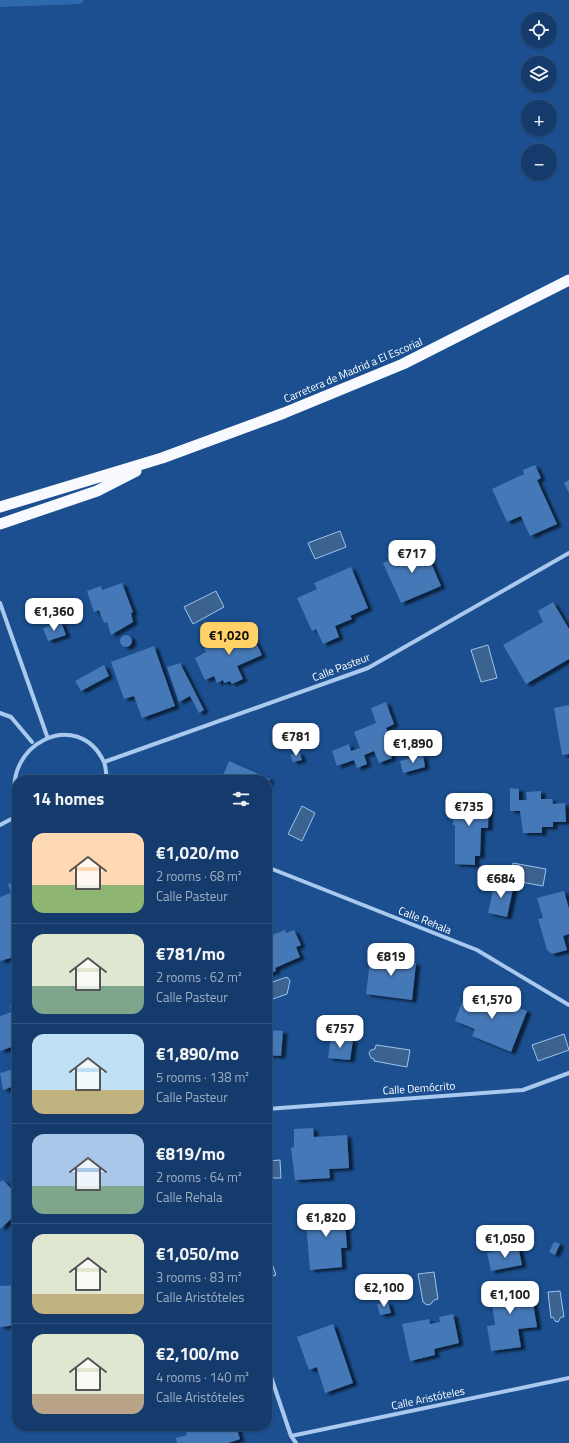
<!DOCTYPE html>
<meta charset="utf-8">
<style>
:root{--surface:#143b6b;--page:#1d4271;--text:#f1f3f6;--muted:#9dadc1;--line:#33557e;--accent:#ffd166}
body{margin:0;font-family:"Titillium Web",sans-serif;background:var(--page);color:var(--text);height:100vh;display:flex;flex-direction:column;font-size:15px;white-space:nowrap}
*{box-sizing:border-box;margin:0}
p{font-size:13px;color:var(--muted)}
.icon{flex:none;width:22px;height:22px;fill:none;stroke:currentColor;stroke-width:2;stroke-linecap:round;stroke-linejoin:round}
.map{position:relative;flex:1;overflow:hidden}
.panel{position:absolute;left:12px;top:775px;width:260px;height:656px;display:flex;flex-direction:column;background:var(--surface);border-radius:16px;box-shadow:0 1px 3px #0004,0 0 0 1px var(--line)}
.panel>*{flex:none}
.tools{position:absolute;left:521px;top:12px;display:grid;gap:8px}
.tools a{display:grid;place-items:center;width:36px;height:36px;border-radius:50%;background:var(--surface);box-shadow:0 1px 3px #0004,0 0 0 1px var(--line);font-size:20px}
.price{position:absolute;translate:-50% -34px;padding:0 9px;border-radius:8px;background:#fff;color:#222;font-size:13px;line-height:26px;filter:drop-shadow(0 1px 2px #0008)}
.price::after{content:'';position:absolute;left:50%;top:24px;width:12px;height:9px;margin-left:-6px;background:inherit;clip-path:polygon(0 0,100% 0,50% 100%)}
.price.current{background:var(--accent);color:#111}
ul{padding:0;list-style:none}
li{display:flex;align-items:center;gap:12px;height:100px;padding:0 20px}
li+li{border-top:1px solid var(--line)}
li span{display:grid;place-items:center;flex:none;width:112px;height:80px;border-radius:12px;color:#555}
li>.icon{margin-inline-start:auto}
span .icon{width:48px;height:48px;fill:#fffc;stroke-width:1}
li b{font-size:17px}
h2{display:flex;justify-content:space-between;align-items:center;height:48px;padding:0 20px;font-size:17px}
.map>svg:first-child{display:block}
.green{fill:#2e69ad}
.water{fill:#3c6290;stroke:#9cc4f0}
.building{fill:#4478b7;filter:url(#shadow)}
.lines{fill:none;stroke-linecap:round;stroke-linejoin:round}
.minor{stroke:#a9c9ee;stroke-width:4}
.trunk{stroke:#f8faff;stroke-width:11}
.labels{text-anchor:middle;stroke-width:3.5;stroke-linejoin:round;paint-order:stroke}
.street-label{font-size:11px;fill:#fff;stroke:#1b4f8f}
</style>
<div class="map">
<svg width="569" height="1443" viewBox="0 0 569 1443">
<defs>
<filter id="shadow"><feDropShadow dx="4.5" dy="2.5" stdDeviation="1" flood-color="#0009"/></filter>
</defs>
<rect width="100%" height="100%" fill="#1b4f8f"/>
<path class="green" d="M0,0H84L81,4L0,7Z"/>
<path class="water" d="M340,531L346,547L315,559L308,543Z
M216,591L224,607L193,624L184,607Z
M488,645L497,678L481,682L471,650Z
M302,806L315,813L302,841L288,834Z
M513,863L546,869L543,886L510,880Z
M287,977L290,981L287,994L267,1001V984Z
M564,1034L569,1050L538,1061L532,1045Z
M376,1045L410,1050L407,1067L374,1061V1059L371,1058L369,1053L371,1050L375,1049Z
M280,1160L281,1178H267V1161Z
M267,1249L276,1275L267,1278Z
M434,1272L438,1299L434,1300L431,1304L427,1305L423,1302L418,1274Z
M560,1291L564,1317H561L558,1322L555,1321L553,1317L551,1318L548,1292Z"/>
<path class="building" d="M535,465L541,478L537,480L557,524L530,536L521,516L507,522L492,489L524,474L523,470Z
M569,480V493L564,483Z
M424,546L441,586L401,603L383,563Z
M351,567L368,608L350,616L352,619L335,626L339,637L323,644L316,629L312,631L297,598L317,589L314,583Z
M122,583L133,612L131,613L133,622L111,635L107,622L104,623L99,610L94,612L87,591L101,586L102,590Z
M553,602L569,629V659L526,684L503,645L543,622L538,611Z
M61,622L66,635L48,641L43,628Z
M247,625L262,655L237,666L243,679L232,684L230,681L224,683L223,680L217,683L214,676L205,680L195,658L206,652L204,649L215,643L214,641Z
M120 641a6 6 0 1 1 12 0a6 6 0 1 1-12 0Z
M154,646L175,706L142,718L134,696L124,699L111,662Z
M180,663L204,710L199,713L190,696L179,702L167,667Z
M104,665L109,676L81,691L75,681Z
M386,702L394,724L386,728L389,734L392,733L395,741L387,744L392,758L379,763L374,751L364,755L367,764L357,768L354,760L337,766L332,751L349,744L351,751L360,748L354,732L376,723L371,708Z
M569,705V754L562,755L554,708Z
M299,752L302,760L293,762L290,755Z
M423,755L425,767L403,773L400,761Z
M229,761L270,779L267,786V780H221Z
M510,788L519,789V800H527L526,792L541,791V799H552L553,804L565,803L566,822H553V827H542V833H523L520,811H510Z
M454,795L489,797L488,828H481L480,856H475V865L455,864V825H453Z
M17,881V956L0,961V897L11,893L8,884Z
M495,881L514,884L507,917L488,913Z
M564,891L569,909V934L563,936L567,950L552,954L547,950L538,919L543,918L537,898Z
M285,930L286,933L294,930L301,945L296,947L300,957L275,968L276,971L267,974V937Z
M371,953L397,956V960L416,963L412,1000L366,994Z
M465,994L474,998L476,994L491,1000L492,997L527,1011L511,1052L472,1036L475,1029L455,1021Z
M17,1003V1045L0,1051V1016L12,1012L10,1006Z
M269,1030L283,1031L281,1056L267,1055Z
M331,1037L353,1040L350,1060L328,1058Z
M14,1069L17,1085L3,1090L0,1073Z
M313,1128L314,1137L347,1135L349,1168L329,1169L330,1178L295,1180L291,1148L294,1147V1129Z
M3,1180L17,1195L14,1199L17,1202V1224L11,1219L0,1229V1182Z
M344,1208L347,1248H341L342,1267L310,1270L305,1211Z
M554,1242L560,1244L555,1255L549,1252Z
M518,1246L522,1265L491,1271L487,1253Z
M503,1281L504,1289L530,1285L537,1327L518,1329L521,1347L491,1351L487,1326L495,1325L489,1283Z
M17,1285V1325L0,1327V1286Z
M388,1302L391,1313L380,1315L377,1304Z
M453,1314L459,1343L434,1349L435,1355L410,1361L402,1324L429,1319L430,1324L440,1322L439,1317Z
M333,1324L353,1383L325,1393L317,1367L309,1370L297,1337Z
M184,1426H236L240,1439L228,1443H177L176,1438L187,1435Z"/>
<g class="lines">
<path class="minor" d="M0,603L47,736
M0,713L11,717L32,742
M104,762L368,668L569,553
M17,802C0,747 77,705 104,762C106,767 106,774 107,780
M0,825L17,816
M267,867L477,950L569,1005
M267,1109L523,1090L569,1073
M267,1365L291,1436L296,1443
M291,1436L569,1378"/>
<path class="trunk" d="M0,507L162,458L284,413L403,364L569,280
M0,524L97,491L136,471"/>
</g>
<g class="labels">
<g class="street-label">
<text transform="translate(353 370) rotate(-23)" y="4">Carretera de Madrid a El Escorial</text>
<text transform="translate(341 667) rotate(-21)" y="4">Calle Pasteur</text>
<text transform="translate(425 920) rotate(22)" y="4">Calle Rehala</text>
<text transform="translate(419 1088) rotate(-4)" y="4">Calle Demócrito</text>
<text transform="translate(428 1398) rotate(-12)" y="4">Calle Aristóteles</text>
</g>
</g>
</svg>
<div class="tools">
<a><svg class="icon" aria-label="locate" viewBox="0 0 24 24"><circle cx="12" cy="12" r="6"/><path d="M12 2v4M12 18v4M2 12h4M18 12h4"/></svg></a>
<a><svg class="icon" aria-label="layers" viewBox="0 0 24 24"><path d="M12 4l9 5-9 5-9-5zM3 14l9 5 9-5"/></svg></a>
<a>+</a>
<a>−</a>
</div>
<b class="price" style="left:412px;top:574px">€717</b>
<b class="price" style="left:54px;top:632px">€1,360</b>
<b class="price current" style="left:229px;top:656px">€1,020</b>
<b class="price" style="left:296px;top:757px">€781</b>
<b class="price" style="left:413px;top:764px">€1,890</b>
<b class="price" style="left:469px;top:827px">€735</b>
<b class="price" style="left:501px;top:899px">€684</b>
<b class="price" style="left:391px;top:977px">€819</b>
<b class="price" style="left:492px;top:1020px">€1,570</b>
<b class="price" style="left:340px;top:1049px">€757</b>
<b class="price" style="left:326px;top:1238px">€1,820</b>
<b class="price" style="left:505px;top:1259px">€1,050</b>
<b class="price" style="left:384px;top:1308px">€2,100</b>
<b class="price" style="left:510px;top:1315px">€1,100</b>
<section class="panel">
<h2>14 homes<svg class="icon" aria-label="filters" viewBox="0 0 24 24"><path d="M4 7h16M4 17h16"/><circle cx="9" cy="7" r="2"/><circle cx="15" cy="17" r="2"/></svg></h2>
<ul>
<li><span style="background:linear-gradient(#ffd9b3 65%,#8fb573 0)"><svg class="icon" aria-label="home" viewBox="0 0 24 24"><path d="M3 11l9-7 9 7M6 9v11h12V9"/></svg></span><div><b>€1,020/mo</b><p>2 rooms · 68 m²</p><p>Calle Pasteur</p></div></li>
<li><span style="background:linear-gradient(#dfe7d0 65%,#7fa58c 0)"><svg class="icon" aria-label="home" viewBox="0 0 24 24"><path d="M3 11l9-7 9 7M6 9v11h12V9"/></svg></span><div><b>€781/mo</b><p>2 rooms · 62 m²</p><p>Calle Pasteur</p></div></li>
<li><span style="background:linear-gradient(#bfe0f5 70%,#c2b280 0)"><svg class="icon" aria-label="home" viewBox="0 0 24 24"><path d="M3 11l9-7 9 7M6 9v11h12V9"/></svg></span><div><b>€1,890/mo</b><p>5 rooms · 138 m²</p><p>Calle Pasteur</p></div></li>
<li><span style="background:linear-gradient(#a9c7e8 65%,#7fa58c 0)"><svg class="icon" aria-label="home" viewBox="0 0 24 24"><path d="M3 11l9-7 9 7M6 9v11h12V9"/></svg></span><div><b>€819/mo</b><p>2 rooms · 64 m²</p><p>Calle Rehala</p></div></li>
<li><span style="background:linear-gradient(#dfe7d0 75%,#c2b280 0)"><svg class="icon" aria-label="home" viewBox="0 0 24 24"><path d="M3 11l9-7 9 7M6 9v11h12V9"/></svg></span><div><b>€1,050/mo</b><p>3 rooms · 83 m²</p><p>Calle Aristóteles</p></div></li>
<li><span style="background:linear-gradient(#dfe7d0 75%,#b9a48a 0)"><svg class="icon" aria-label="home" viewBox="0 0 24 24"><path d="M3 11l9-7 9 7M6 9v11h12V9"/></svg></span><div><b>€2,100/mo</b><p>4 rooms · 140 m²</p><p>Calle Aristóteles</p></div></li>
</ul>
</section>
</div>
